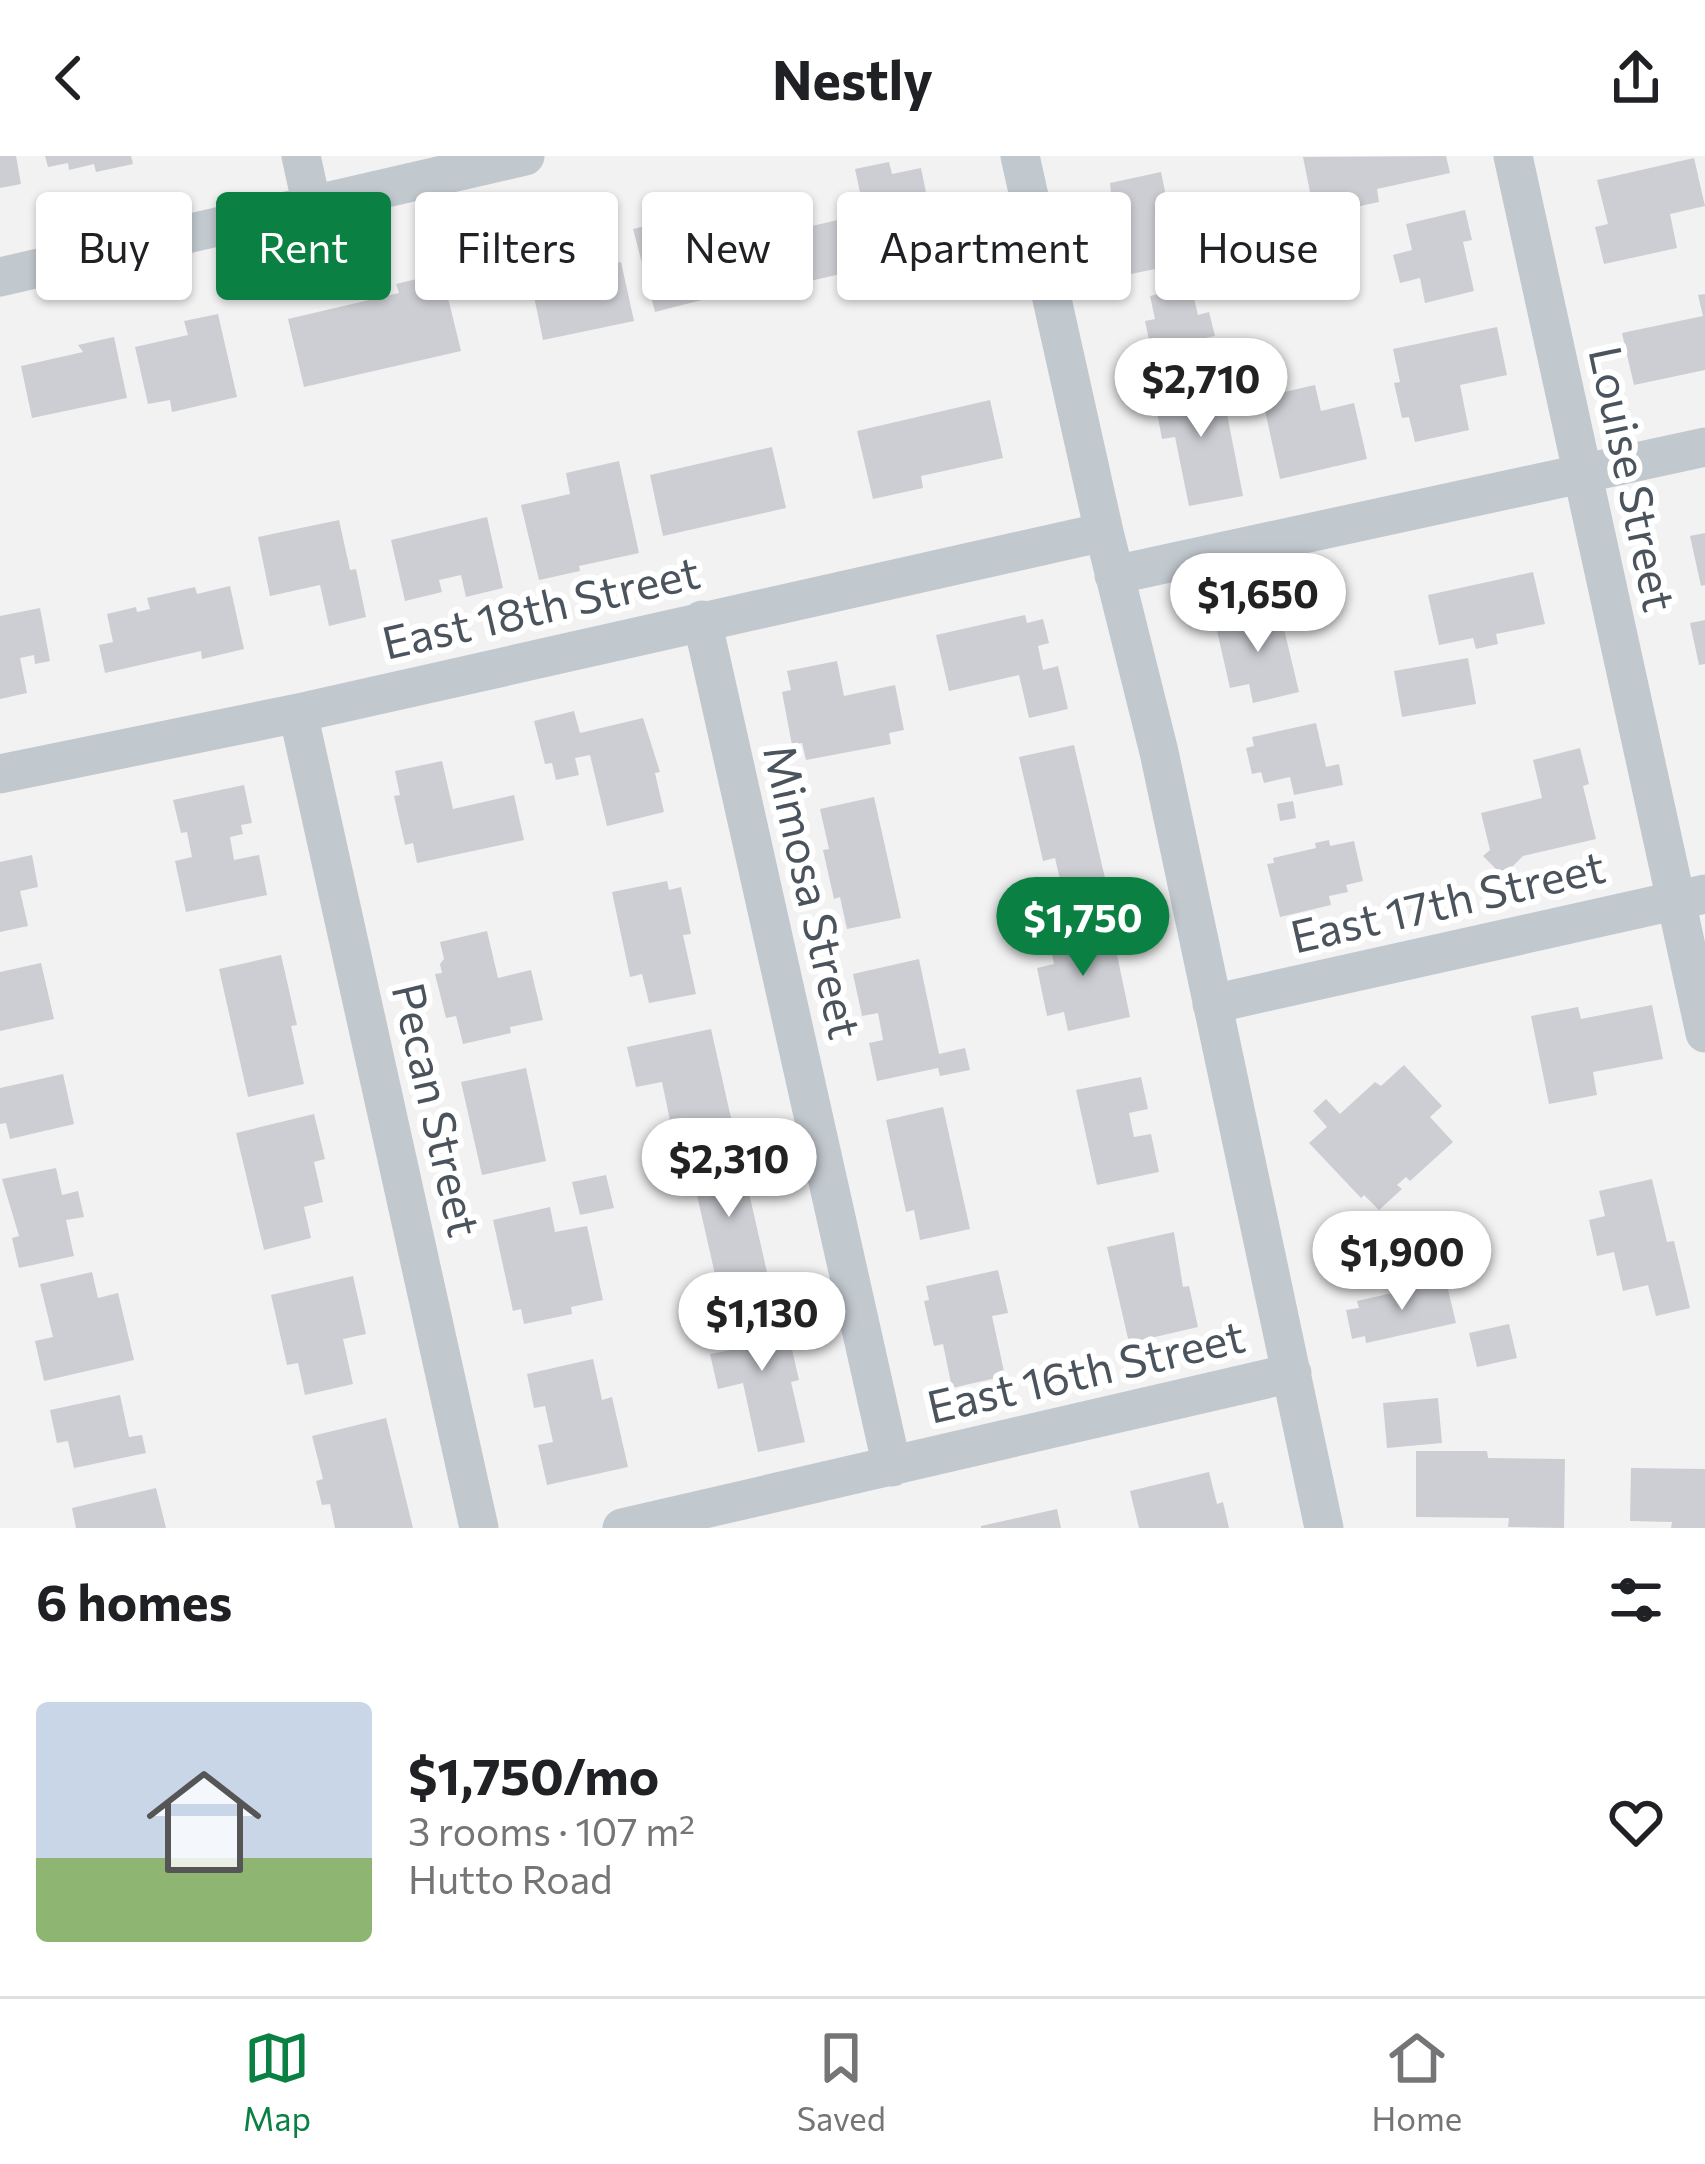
<!DOCTYPE html>
<meta charset="utf-8">
<style>
:root{--surface:#fff;--page:#f6f6f6;--text:#202124;--muted:#757577;--line:#e0e0e0;--accent:#0b8043}
body{margin:0;font-family:Commissioner,sans-serif;background:var(--page);color:var(--text);height:100vh;display:flex;flex-direction:column;font-size:45px;white-space:nowrap}
*{box-sizing:border-box;margin:0}
p{font-size:39px;color:var(--muted)}
.icon{flex:none;width:66px;height:66px;fill:none;stroke:currentColor;stroke-width:2;stroke-linecap:round;stroke-linejoin:round}
.map{position:relative;height:1372px;overflow:hidden}
.panel{display:flex;flex-direction:column;background:var(--surface);flex:1}
.panel>*{flex:none}
.banner{position:absolute;left:36px;top:36px;width:1635px;height:108px;display:flex;gap:24px}
.price{position:absolute;translate:-50% -102px;padding:0 27px;border-radius:42px;background:#fff;color:#222;font-size:39px;line-height:78px;filter:drop-shadow(0 3px 6px #0008)}
.price::after{content:'';position:absolute;left:50%;top:72px;width:36px;height:27px;margin-left:-18px;background:inherit;clip-path:polygon(0 0,100% 0,50% 100%)}
.price.active{background:var(--accent);color:#fff}
ul{padding:0;list-style:none}
li{display:flex;align-items:center;gap:36px;height:300px;padding:0 36px}
li+li{border-top:3px solid var(--line)}
li span{display:grid;place-items:center;flex:none;width:336px;height:240px;border-radius:12px;color:#555}
li>.icon{margin-inline-start:auto}
span .icon{width:144px;height:144px;fill:#fffc;stroke-width:1}
li b{font-size:51px}
h2{display:flex;justify-content:space-between;align-items:center;height:144px;padding:0 36px;font-size:51px}
.tag{padding:0 42px;border-radius:12px;background:var(--surface);box-shadow:0 3px 9px #0004;font-size:42px;line-height:108px}
.tag.active{background:var(--accent);color:#fff}
header{display:flex;justify-content:space-between;align-items:center;height:156px;padding:0 36px;background:var(--surface);font-size:54px;font-weight:700}
.menu{display:flex;justify-content:space-around;align-items:center;height:168px;border-top:3px solid var(--line);background:var(--surface);font-size:33px;color:var(--muted)}
.menu a{display:grid;justify-items:center;gap:6px}
.menu .active{color:var(--accent)}
.map>svg:first-child{display:block}
.building{fill:#ccced3}
.lines{fill:none;stroke-linecap:round;stroke-linejoin:round}
.street{stroke:#c1c8ce;stroke-width:39}
.labels{text-anchor:middle;stroke-width:12;stroke-linejoin:round;paint-order:stroke}
.street-label{font-size:45px;fill:#4b545d;stroke:#fff}
</style>
<header><svg class="icon" aria-label="back" viewBox="0 0 24 24"><path d="M15 5l-7 7 7 7"/></svg>Nestly<svg class="icon" aria-label="share" viewBox="0 0 24 24"><path d="M12 15V3M7 8l5-5 5 5M5 13v7h14v-7"/></svg></header>
<div class="map">
<svg width="1705" height="1372" viewBox="0 0 1705 1372">
<rect width="100%" height="100%" fill="#f3f2f2"/>
<path class="building" d="M0,0H16L21,28L0,32Z
M45,0H131L133,8L96,16L94,8L69,14L68,7L48,11Z
M1446,0L1450,17L1377,33L1379,46L1332,56L1329,42L1312,46L1303,1Z
M1694,2L1705,50L1670,58L1677,92L1604,108L1595,71L1608,68L1597,24Z
M889,6L892,18L921,12L938,94L875,107L855,13Z
M1161,16L1180,108L1131,118L1124,82L1116,84L1110,27Z
M1465,54L1472,84L1463,86L1474,135L1425,147L1420,122L1400,127L1393,99L1412,94L1406,68Z
M672,63L680,94L720,84L733,136L655,156L633,73Z
M842,63L854,115L766,135L752,76L784,68L786,76Z
M621,106L634,165L543,184L531,126Z
M442,117L461,195L304,231L288,163L399,137L396,128Z
M1191,130L1198,159L1209,156L1215,180L1205,182L1210,203L1164,214L1161,200L1153,202L1145,165L1155,163L1150,140Z
M1705,138V214L1634,229L1622,177L1703,160L1698,139Z
M218,158L237,241L172,256L170,244L148,248L135,191L188,179L184,165Z
M1497,171L1507,219L1460,229L1469,274L1415,286L1409,261L1402,262L1394,227L1400,226L1393,193Z
M114,181L127,242L32,262L21,210L83,196L78,189Z
M1220,222L1243,340L1189,350L1175,281L1162,283L1153,235Z
M1315,229L1321,255L1354,247L1367,303L1280,323L1262,241Z
M990,244L1003,302L921,320L923,332L873,343L857,275Z
M772,291L786,352L663,380L650,319Z
M619,305L639,397L579,410L580,415L539,424L521,349L570,338L566,317Z
M487,361L503,432L466,441L461,419L439,424L442,436L405,445L391,384Z
M339,364L350,414L356,413L366,461L329,470L320,429L270,440L258,381Z
M1705,377V429L1701,430L1690,380Z
M1533,416L1545,468L1496,478L1498,488L1476,493L1473,482L1439,489L1428,439Z
M230,430L244,493L202,503L201,495L105,517L99,489L113,486L107,458L136,451L137,456L150,453L147,442L195,431L197,438Z
M40,452L50,505L35,508L34,499L20,502L27,537L0,543V460Z
M1279,452L1299,536L1253,547L1249,528L1230,532L1215,466Z
M1025,459L1027,467L1043,463L1049,487L1038,490L1043,514L1058,510L1068,553L1029,562L1019,519L949,535L936,479Z
M1705,464V508L1699,509L1690,467Z
M1468,502L1476,548L1402,561L1394,515Z
M837,505L844,540L895,529L904,574L889,577L891,588L806,604L802,587L792,589L782,536L791,534L787,515Z
M574,555L580,577L643,562L660,616L655,617L664,656L607,670L590,599L575,602L579,619L556,624L552,607L545,608L534,565Z
M1316,567L1326,611L1339,608L1343,629L1294,639L1290,621L1264,627L1261,616L1252,618L1246,592L1254,590L1252,581Z
M1074,589L1105,722L1062,732L1055,702L1043,705L1019,601Z
M1580,592L1589,628L1583,630L1596,683L1523,700L1503,720L1483,700L1490,694L1481,657L1542,642L1533,604Z
M442,605L453,653L514,639L524,684L417,707L413,687L405,689L394,640L400,639L395,615Z
M244,629L252,667L241,669L243,678L230,681L234,704L259,699L267,739L186,756L175,705L192,701L187,676L181,677L173,644Z
M874,641L901,762L847,773L840,741L834,743L823,694L829,693L820,653Z
M1293,645L1296,662L1280,665L1277,648Z
M1329,684L1330,690L1354,685L1363,725L1346,729L1348,736L1329,740L1331,749L1280,761L1267,708L1274,707L1273,702L1316,692L1315,687Z
M32,699L38,731L20,735L28,770L0,776V706Z
M667,725L669,734L681,731L691,778L683,779L696,838L649,847L642,818L630,821L612,736Z
M1102,766L1109,796L1116,794L1130,861L1068,875L1064,856L1047,860L1037,812L1054,808L1048,778Z
M487,775L498,822L531,814L543,864L510,871L511,877L463,888L456,860L446,862L435,818L442,817L440,808L444,803L440,786Z
M281,799L297,869L291,870L304,928L248,941L219,813Z
M919,803L939,898L965,892L970,914L940,920L938,912L877,925L869,887L883,884L878,857L862,860L853,818Z
M41,807L54,863L0,875V816Z
M1652,849L1663,903L1593,916L1597,939L1549,948L1531,860L1578,851L1581,863Z
M711,873L731,962L672,974L662,926L636,931L627,891Z
M1404,909L1442,950L1430,961L1453,986L1410,1025L1406,1021L1397,1029L1402,1033L1379,1054L1364,1039L1361,1042L1309,987L1327,971L1313,955L1326,943L1340,958L1375,926L1381,930Z
M526,912L546,1005L482,1019L461,926Z
M63,918L74,968L10,983L6,967L0,968V932Z
M1141,921L1148,953L1129,957L1134,981L1151,978L1159,1016L1097,1029L1076,934Z
M943,951L970,1073L920,1084L914,1054L906,1056L886,964Z
M314,958L325,1003L314,1006L323,1046L304,1051L311,1082L264,1094L236,977Z
M739,993L769,1125L719,1136L689,1004Z
M56,1012L62,1039L78,1035L84,1061L66,1064L74,1100L19,1112L12,1082L19,1080L2,1023Z
M606,1019L614,1052L580,1059L572,1026Z
M1652,1023L1667,1086L1674,1085L1690,1152L1656,1160L1648,1129L1623,1135L1614,1096L1597,1100L1589,1064L1605,1060L1599,1035Z
M550,1051L555,1076L587,1070L603,1144L571,1151L572,1158L524,1168L521,1153L513,1155L493,1064Z
M1174,1076L1183,1131L1189,1130L1198,1171L1129,1187L1107,1091Z
M998,1114L1008,1157L992,1160L1005,1220L952,1232L943,1188L934,1190L924,1145L929,1144L926,1130Z
M92,1116L98,1142L118,1137L134,1204L44,1225L35,1185L53,1181L40,1128Z
M353,1120L366,1178L343,1183L353,1228L305,1239L298,1207L287,1209L271,1139Z
M1446,1125L1456,1167L1366,1187L1365,1180L1352,1183L1346,1154L1359,1152L1357,1145Z
M776,1146L780,1167H786L799,1224L791,1226L805,1286L758,1296L743,1227L718,1233L710,1198L731,1194L722,1158Z
M1509,1168L1517,1202L1477,1211L1469,1177Z
M593,1203L602,1244L612,1241L628,1311L547,1329L538,1289L553,1286L545,1250L534,1252L527,1218Z
M120,1239L129,1281L142,1279L146,1297L74,1312L68,1285L57,1287L50,1254Z
M1438,1242L1442,1287L1387,1292L1383,1247Z
M386,1262L413,1372H335L330,1348L322,1349L316,1325L323,1323L312,1280Z
M1416,1295H1487L1488,1302L1565,1303L1564,1372L1508,1371L1509,1362L1416,1361Z
M1631,1312L1705,1313V1372H1671L1672,1366L1630,1365Z
M1209,1316L1217,1348L1223,1346L1229,1372H1139L1130,1335Z
M156,1332L166,1372H76L72,1352Z
M1057,1353L1061,1372H981V1370Z"/>
<g class="lines">
<path class="street" d="M301,0L312,50
M1020,0L1104,376L1159,596L1324,1372
M1513,0L1705,877
M0,121L525,0
M1114,419L1705,291
M702,464L892,1311
M298,557L479,1372
M0,618L298,557L1104,376
M1212,848L1705,738
M622,1372L1292,1217"/>
</g>
<g class="labels">
<g class="street-label">
<text transform="translate(1632 323) rotate(78)" y="16">Louise Street</text>
<text transform="translate(541 452) rotate(-13)" y="16">East 18th Street</text>
<text transform="translate(812 736) rotate(77)" y="16">Mimosa Street</text>
<text transform="translate(1448 746) rotate(-13)" y="16">East 17th Street</text>
<text transform="translate(436 954) rotate(77)" y="16">Pecan Street</text>
<text transform="translate(1086 1216) rotate(-13)" y="16">East 16th Street</text>
</g>
</g>
</svg>
<b class="price" style="left:1201px;top:284px">$2,710</b>
<b class="price" style="left:1258px;top:499px">$1,650</b>
<b class="price active" style="left:1083px;top:823px">$1,750</b>
<b class="price" style="left:729px;top:1064px">$2,310</b>
<b class="price" style="left:1402px;top:1157px">$1,900</b>
<b class="price" style="left:762px;top:1218px">$1,130</b>
<div class="banner">
<a class="tag">Buy</a>
<a class="tag active">Rent</a>
<a class="tag">Filters</a>
<a class="tag">New</a>
<a class="tag">Apartment</a>
<a class="tag">House</a>
</div>
</div>
<section class="panel">
<h2>6 homes<svg class="icon" aria-label="filters" viewBox="0 0 24 24"><path d="M4 7h16M4 17h16"/><circle cx="9" cy="7" r="2"/><circle cx="15" cy="17" r="2"/></svg></h2>
<ul>
<li><span style="background:linear-gradient(#c9d6e8 65%,#8fb573 0)"><svg class="icon" aria-label="home" viewBox="0 0 24 24"><path d="M3 11l9-7 9 7M6 9v11h12V9"/></svg></span><div><b>$1,750/mo</b><p>3 rooms · 107 m²</p><p>Hutto Road</p></div><svg class="icon" aria-label="heart" viewBox="0 0 24 24"><path d="M12 20l-8-8c-3-5 5-10 8-4 3-6 11-1 8 4z"/></svg></li>
</ul>
</section>
<nav class="menu">
<a class="active"><svg class="icon" aria-label="map" viewBox="0 0 24 24"><path d="M3 6l6-2 6 2 6-2v14l-6 2-6-2-6 2zM9 4v14M15 6v14"/></svg>Map</a>
<a><svg class="icon" aria-label="saved" viewBox="0 0 24 24"><path d="M7 4h10v16l-5-4-5 4z"/></svg>Saved</a>
<a><svg class="icon" aria-label="home" viewBox="0 0 24 24"><path d="M3 11l9-7 9 7M6 9v11h12V9"/></svg>Home</a>
</nav>
